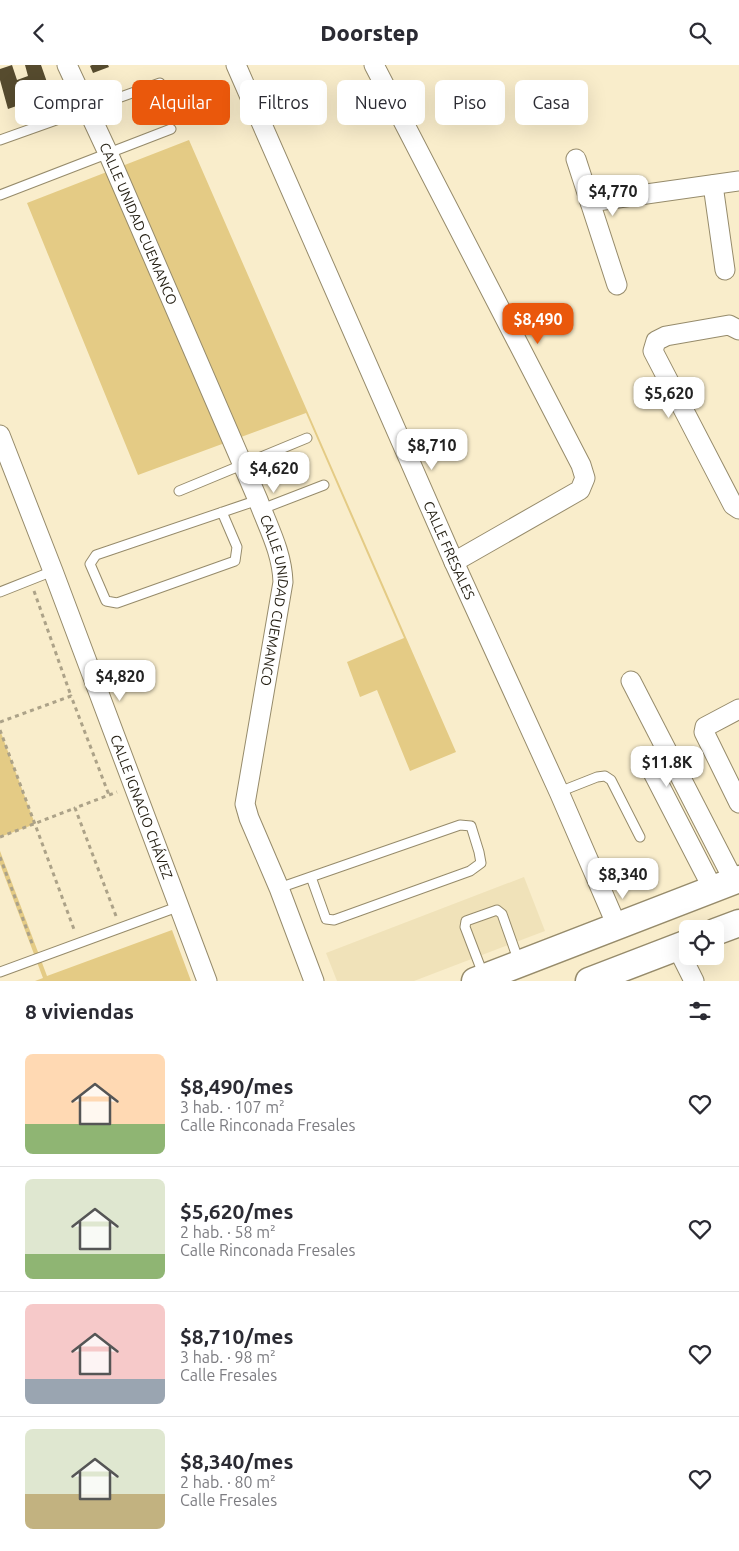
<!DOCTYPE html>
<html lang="es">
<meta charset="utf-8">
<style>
:root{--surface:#fff;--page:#f2f2f3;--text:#2b2b33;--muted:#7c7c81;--line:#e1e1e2;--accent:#ea580c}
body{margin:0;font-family:Ubuntu,sans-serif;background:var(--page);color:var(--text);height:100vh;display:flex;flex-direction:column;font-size:19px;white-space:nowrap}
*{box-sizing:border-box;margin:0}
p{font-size:16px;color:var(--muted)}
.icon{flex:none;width:28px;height:28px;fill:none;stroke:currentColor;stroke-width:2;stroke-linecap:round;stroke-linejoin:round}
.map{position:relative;height:916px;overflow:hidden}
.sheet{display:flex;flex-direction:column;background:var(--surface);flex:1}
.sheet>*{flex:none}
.guide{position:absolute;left:15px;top:15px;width:710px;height:45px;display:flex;gap:10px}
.controls{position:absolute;left:679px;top:855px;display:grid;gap:10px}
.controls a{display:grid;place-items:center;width:45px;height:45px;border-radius:8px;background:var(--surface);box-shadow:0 5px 20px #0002;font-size:25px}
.price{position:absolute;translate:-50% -42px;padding:0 11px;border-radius:10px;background:#fff;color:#222;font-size:16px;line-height:32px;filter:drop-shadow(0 1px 2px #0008)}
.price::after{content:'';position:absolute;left:50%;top:30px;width:15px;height:11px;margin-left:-8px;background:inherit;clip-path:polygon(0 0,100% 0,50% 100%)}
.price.on{background:var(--accent);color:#fff}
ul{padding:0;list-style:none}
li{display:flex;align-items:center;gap:15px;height:125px;padding:0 25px}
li+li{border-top:1px solid var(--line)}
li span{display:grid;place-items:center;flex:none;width:140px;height:100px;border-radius:8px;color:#555}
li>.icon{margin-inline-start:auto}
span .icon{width:60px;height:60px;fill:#fffc;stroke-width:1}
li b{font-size:21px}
h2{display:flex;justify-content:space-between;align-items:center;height:60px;padding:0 25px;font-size:21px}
.chip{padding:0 18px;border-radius:8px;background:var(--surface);box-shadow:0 5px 20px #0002;font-size:18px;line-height:45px}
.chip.on{background:var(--accent);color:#fff}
header{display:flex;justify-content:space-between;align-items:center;height:65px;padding:0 25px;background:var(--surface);font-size:22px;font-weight:800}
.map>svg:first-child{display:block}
.built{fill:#f0e2b9}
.green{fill:#e4cb85}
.building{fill:#564b2e}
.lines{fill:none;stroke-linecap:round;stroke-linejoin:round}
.lane-casing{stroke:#968b6b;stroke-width:11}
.street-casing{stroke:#968b6b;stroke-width:21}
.secondary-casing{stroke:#968b6b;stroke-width:29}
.path{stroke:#aca288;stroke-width:3;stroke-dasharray:4 4;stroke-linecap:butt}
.lane{stroke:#fff;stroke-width:9}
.street{stroke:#fff;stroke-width:19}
.secondary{stroke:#fff;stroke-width:26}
.labels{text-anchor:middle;stroke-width:5;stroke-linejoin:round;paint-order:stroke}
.street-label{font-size:14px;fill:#231e12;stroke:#f9edcb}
</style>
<header><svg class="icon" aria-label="back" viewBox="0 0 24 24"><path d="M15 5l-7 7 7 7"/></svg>Doorstep<svg class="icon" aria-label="search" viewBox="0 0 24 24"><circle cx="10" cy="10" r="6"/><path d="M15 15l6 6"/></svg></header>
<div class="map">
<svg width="739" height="916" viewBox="0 0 739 916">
<rect width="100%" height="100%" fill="#f9edcb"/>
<path class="built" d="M524,812L545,866L414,916H337L326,888Z"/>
<path class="green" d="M189,75L456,687L410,706L377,625L360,632L347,597L404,573L306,348L138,410L27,138Z
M0,665L35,759L0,772Z
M0,786L47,911L172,865L191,916H35L43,913L0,799Z"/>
<path class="building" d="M12,0L17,15L28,11L25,0H41L48,20H50L53,28L37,34L31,19L20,23L25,38L8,44L0,15V4Z
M92,0H108L109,2L93,8L90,1Z"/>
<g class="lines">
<g class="lane-casing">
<path id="lane" d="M0,75L160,18
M0,130L171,64
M179,426L307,373
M262,444L324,420
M222,447L237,482L235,496L117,538L106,536L90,499L96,490L258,435
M0,527L53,506
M559,727L597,712L605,711L611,715L640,772
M279,823L460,760L471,761L479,787L481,798L470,806L334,855L326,854L311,812
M0,907L180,841
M483,909L465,862L466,856L497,845L502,849L519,897"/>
</g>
<g class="street-casing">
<g id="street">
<path id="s1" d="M67,0L108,88L258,435C268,462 282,487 283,517L245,739L249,753L279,823L314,916"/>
<path id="s2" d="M236,0L454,497L559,727L617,861"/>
<path d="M374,0L581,400L585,413L580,425L454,497"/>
<path d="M576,94L617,220"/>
<path d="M713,120L725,205"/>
<path d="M590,137L739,116"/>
<path d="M739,265L729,260L666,271L656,276L653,286L733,440L739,444"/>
<path id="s3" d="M0,370L53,506L207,916"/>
<path d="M631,616L734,816"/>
<path d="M739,644L705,662L704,667L739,738"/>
<path d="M649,700L713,824"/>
<path d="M677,882L694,916"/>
</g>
</g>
<g class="secondary-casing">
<path id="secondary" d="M715,867L739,858
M475,916L739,814
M589,916L688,878"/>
</g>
<path class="path" d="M34,526L71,631
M0,657L71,631L109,730
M0,665L75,867
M0,772L75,743
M0,792L33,881
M116,851L75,743L117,727"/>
<use href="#lane" class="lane"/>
<use href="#street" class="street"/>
<use href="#secondary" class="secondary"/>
</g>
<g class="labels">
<g class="street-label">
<text dy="5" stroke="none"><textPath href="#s1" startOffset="174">CALLE UNIDAD CUEMANCO</textPath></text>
<text dy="5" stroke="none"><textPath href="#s2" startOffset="530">CALLE FRESALES</textPath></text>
<text dy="5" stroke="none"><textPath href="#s1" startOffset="579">CALLE UNIDAD CUEMANCO</textPath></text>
<text dy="5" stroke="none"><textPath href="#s3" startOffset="398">CALLE IGNACIO CHÁVEZ</textPath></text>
</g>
</g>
</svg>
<div class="controls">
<a><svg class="icon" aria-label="locate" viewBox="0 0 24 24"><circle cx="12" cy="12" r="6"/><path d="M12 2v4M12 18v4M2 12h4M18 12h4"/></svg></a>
</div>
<b class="price" style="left:613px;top:152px">$4,770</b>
<b class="price on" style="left:538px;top:280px">$8,490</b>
<b class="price" style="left:669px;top:354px">$5,620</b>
<b class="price" style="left:432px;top:406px">$8,710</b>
<b class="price" style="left:274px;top:429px">$4,620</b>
<b class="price" style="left:120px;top:637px">$4,820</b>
<b class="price" style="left:667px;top:723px">$11.8K</b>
<b class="price" style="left:623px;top:835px">$8,340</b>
<div class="guide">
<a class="chip">Comprar</a>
<a class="chip on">Alquilar</a>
<a class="chip">Filtros</a>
<a class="chip">Nuevo</a>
<a class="chip">Piso</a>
<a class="chip">Casa</a>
</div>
</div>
<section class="sheet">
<h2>8 viviendas<svg class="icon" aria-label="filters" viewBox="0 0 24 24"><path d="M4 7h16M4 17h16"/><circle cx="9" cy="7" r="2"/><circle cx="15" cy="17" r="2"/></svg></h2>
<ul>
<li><span style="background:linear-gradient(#ffd9b3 70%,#8fb573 0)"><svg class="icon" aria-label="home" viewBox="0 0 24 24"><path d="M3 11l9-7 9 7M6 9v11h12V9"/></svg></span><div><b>$8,490/mes</b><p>3 hab. · 107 m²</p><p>Calle Rinconada Fresales</p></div><svg class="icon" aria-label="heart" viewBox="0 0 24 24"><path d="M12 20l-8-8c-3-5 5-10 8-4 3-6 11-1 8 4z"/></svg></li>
<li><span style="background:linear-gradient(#dfe7d0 75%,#8fb573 0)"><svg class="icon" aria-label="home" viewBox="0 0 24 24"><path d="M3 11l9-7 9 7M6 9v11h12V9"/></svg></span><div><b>$5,620/mes</b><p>2 hab. · 58 m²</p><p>Calle Rinconada Fresales</p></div><svg class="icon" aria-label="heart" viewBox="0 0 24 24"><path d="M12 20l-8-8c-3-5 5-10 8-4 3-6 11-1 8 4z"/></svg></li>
<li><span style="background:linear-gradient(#f6c9c9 75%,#9aa5b1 0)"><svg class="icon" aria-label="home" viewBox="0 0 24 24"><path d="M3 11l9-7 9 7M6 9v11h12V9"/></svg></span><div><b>$8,710/mes</b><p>3 hab. · 98 m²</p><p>Calle Fresales</p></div><svg class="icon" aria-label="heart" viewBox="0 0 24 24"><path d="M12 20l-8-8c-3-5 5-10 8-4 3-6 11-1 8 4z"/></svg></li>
<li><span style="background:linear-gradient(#dfe7d0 65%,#c2b280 0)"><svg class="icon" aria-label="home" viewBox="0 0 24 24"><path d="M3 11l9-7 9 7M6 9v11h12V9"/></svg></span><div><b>$8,340/mes</b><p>2 hab. · 80 m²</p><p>Calle Fresales</p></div><svg class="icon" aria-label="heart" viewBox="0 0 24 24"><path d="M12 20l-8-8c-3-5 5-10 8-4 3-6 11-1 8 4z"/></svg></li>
</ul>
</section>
